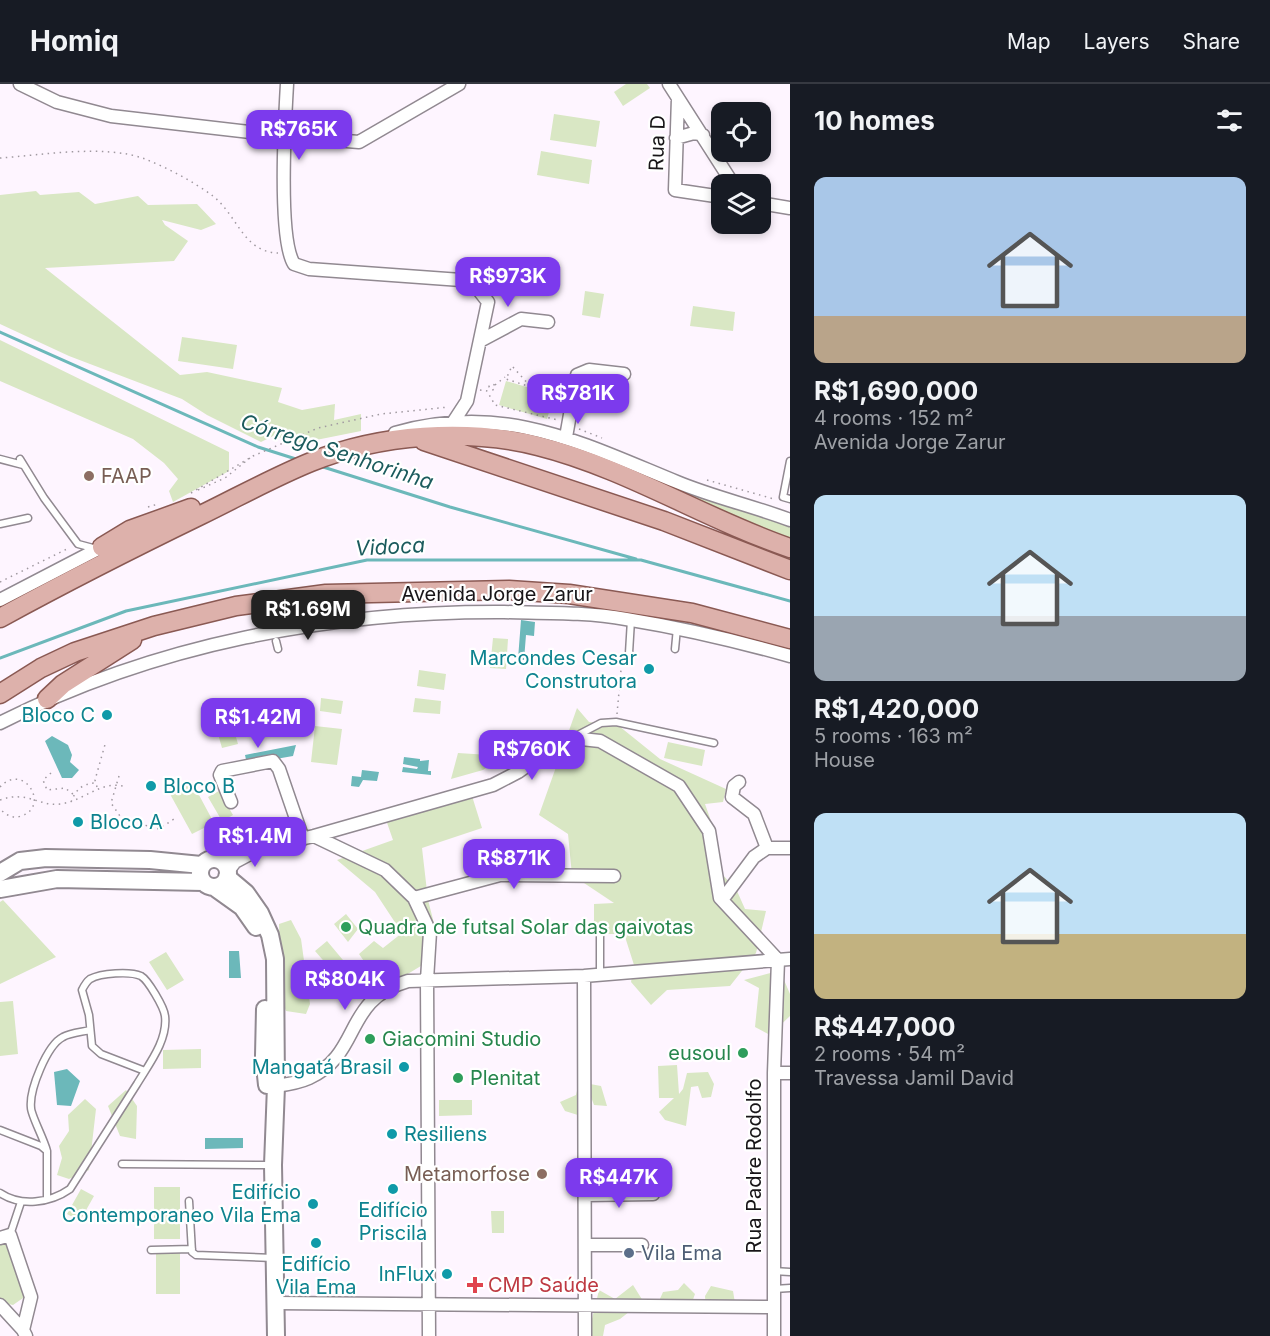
<!DOCTYPE html>
<meta charset="utf-8">
<style>
:root{--surface:#171b24;--page:#20242c;--text:#f1f3f6;--muted:#9ea1a6;--line:#363941;--accent:#7c3aed}
body{margin:0;font-family:Inter,sans-serif;background:var(--page);color:var(--text);height:100vh;display:flex;flex-direction:column;font-size:22px;white-space:nowrap}
*{box-sizing:border-box;margin:0}
p{font-size:20px;color:var(--muted)}
.icon{flex:none;width:33px;height:33px;fill:none;stroke:currentColor;stroke-width:2;stroke-linecap:round;stroke-linejoin:round}
.map{position:relative;flex:1;overflow:hidden}
.panel{display:flex;flex-direction:column;background:var(--surface);width:480px}
.panel>*{flex:none}
.tools{position:absolute;left:711px;top:18px;display:grid;gap:12px}
.tools a{display:grid;place-items:center;width:60px;height:60px;border-radius:12px;background:var(--surface);box-shadow:0 3px 9px #0003;font-size:30px}
.price{position:absolute;translate:-50% -51px;padding:0 14px;border-radius:12px;background:var(--accent);color:#fff;font-size:20px;line-height:39px;filter:drop-shadow(0 2px 3px #0008)}
.price::after{content:'';position:absolute;left:50%;top:36px;width:18px;height:14px;margin-left:-9px;background:inherit;clip-path:polygon(0 0,100% 0,50% 100%)}
.price.active{background:#222;color:#fff}
ul{padding:0;list-style:none}
li{display:grid;align-content:center;gap:12px;height:318px;padding:0 24px}
li span{display:grid;place-items:center;height:186px;border-radius:12px;color:#555}
li>.icon{margin-inline-start:auto}
span .icon{width:108px;height:108px;fill:#fffc;stroke-width:1}
li b{font-size:26px}
h2{display:flex;justify-content:space-between;align-items:center;height:72px;padding:0 24px;font-size:26px}
header{display:flex;align-items:center;gap:36px;box-sizing:border-box;height:84px;padding:0 30px;background:var(--surface);border-bottom:2px solid var(--line)}
header strong{font-size:28px}
nav{display:flex;gap:33px;margin-inline-start:auto;font-size:21px}
main{display:flex;flex:1;min-height:0}
.map>svg:first-child{display:block}
.green{fill:#d9e7c4}
.water{fill:#6cb8ba}
.lines{fill:none;stroke-linecap:round;stroke-linejoin:round}
.stream{stroke:#6cb8ba;stroke-width:3}
.lane-casing{stroke:#918991;stroke-width:9}
.street-casing{stroke:#918991;stroke-width:15}
.secondary-casing{stroke:#918991;stroke-width:20}
.primary-casing{stroke:#8a5953;stroke-width:21}
.path{stroke:#a099a0;stroke-width:1.5;stroke-dasharray:1.5 4.5;stroke-linecap:butt}
.lane{stroke:#fff;stroke-width:6}
.street{stroke:#fff;stroke-width:12}
.secondary{stroke:#fff;stroke-width:16}
.primary{stroke:#ddb1ab;stroke-width:18}
.education-dot{fill:#8d6e63;stroke:#fff;stroke-width:2}
.culture-dot{fill:#0f9aa8;stroke:#fff;stroke-width:2}
.leisure-dot{fill:#2e9e5b;stroke:#fff;stroke-width:2}
.service-dot{fill:#5c6f8a;stroke:#fff;stroke-width:2}
.health-dot{fill:#e0444e;stroke:#fff;stroke-width:2}
.labels{text-anchor:middle;stroke-width:4.5;stroke-linejoin:round;paint-order:stroke}
.street-label{font-size:20px;fill:#181518;stroke:#fff}
.education-label{font-size:20px;fill:#785e54;stroke:#fff;text-anchor:start}
.culture-label{font-size:20px;fill:#0d838f;stroke:#fff;text-anchor:end}
.leisure-label{font-size:20px;fill:#27864d;stroke:#fff;text-anchor:start}
.service-label{font-size:20px;fill:#4e5e75;stroke:#fff;text-anchor:start}
.health-label{font-size:20px;fill:#be3a42;stroke:#fff;text-anchor:start}
.water-label{font-size:21px;font-style:italic;fill:#1b5b5d;stroke:#fff}
</style>
<header>
<strong>Homiq</strong>
<nav><a>Map</a><a>Layers</a><a>Share</a></nav>
</header>
<main>
<div class="map">
<svg width="790" height="1252" viewBox="0 0 790 1252">
<rect width="100%" height="100%" fill="#fef5ff"/>
<path class="green" d="M626,0H647L650,4L623,22L614,8Z
M554,30L600,37L596,63L550,56Z
M541,67L592,76L589,100L537,91Z
M36,107L40,111L79,108L95,120L138,112L148,121L197,120L216,140L201,146L162,136L165,141L188,157L174,177L45,184L180,291L207,288L282,304L278,318L302,326L335,320L334,336L361,330V347L301,359L273,352L261,358L207,331L182,315L69,272L0,240V111Z
M585,207L604,210L600,234L582,231Z
M693,222L735,228L733,247L690,242Z
M182,253L237,261L233,285L178,277Z
M0,256L229,368V387L173,418L169,407L178,395L164,379L133,355L0,297Z
M506,297L554,311L547,335L499,321Z
M676,401L790,440V457L673,405Z
M493,554L508,555L506,585L490,584Z
M419,586L446,590L444,606L417,602Z
M321,614L343,617L341,630L320,627Z
M415,614L441,617L440,630L413,628Z
M577,624L589,638L619,642L660,675L726,705L723,718L705,720L717,754L716,783L737,807L745,825L766,827L756,869L730,902L667,906L651,921L631,898L634,881L620,837L619,850H594V820L614,819L572,791L568,750L539,731Z
M228,625L238,660L222,664L212,629Z
M315,642L342,645L337,681L311,678Z
M668,658L705,666L702,682L664,674Z
M458,669L505,672L483,686L451,695Z
M192,698L214,739L192,750L170,710Z
M219,707L233,731L222,737L208,713Z
M472,712L482,744L422,764L428,816L437,851L434,874L383,905L359,870L374,857L383,864L402,849L375,808L337,776L393,756L385,733Z
M3,816L56,873L0,900V818Z
M346,830L358,845L348,858L334,840Z
M291,836L301,855L310,920L306,930L286,927L281,915L279,840Z
M327,857L348,882L336,891L315,867Z
M166,868L184,896L167,906L149,878Z
M774,888L781,889L790,910V932L770,951L755,943L759,904L744,896Z
M13,917L18,970L0,972V918Z
M201,965V984L163,985V966Z
M677,981L679,1010L683,1005L687,989L708,988L714,1000L711,1013L702,1014L698,1002L691,1003L686,1042L665,1036L659,1028L674,1014H659L658,982Z
M579,998L601,1002L607,1022L594,1021L591,1013L584,1015L581,1032L565,1027L560,1018L576,1011Z
M126,1006L137,1022L136,1055L120,1052L108,1022Z
M85,1015L96,1025L89,1086L69,1095L57,1091L62,1074L59,1062L69,1047L68,1031Z
M439,1016H472V1031L439,1032Z
M154,1103H180V1155H154Z
M81,1105L94,1112L80,1137L67,1130Z
M491,1127H504V1149H492Z
M7,1158L26,1212L13,1221L4,1219L0,1214V1161Z
M180,1169V1210H156V1170Z
M684,1199L695,1210L691,1221L659,1217L663,1208L678,1206Z
M633,1201L643,1217L620,1235L605,1241L603,1252H584L592,1235L599,1206L615,1215Z
M711,1202L733,1207L735,1219L706,1225L705,1212Z"/>
<path class="water" d="M521,536L535,538L534,552L526,551L524,576L518,575Z
M52,652L68,661L72,671L70,678L79,686L72,694H62L45,657Z
M296,661L293,672L247,680L245,671Z
M404,673L420,675V677L429,676L428,687H431V691L402,688L403,683L417,685L418,683L403,680Z
M362,686L379,688L377,697L363,696L359,703L351,702L352,692L361,693Z
M229,867H239L241,894H229Z
M67,985L80,997L71,1022L57,1021L54,988Z
M205,1054H243V1064L205,1065Z"/>
<g class="lines">
<path class="stream" d="M0,248L258,363L299,376
M320,382L450,423L636,475
M0,574L126,527L367,476H641L790,517"/>
<g class="lane-casing">
<path id="lane" d="M0,375L23,381
M20,375L44,414L78,460L93,464
M790,377L783,413L790,415
M0,440L28,434
M276,557L278,565
M675,565L677,544
M629,569L631,536
M576,652L601,639L616,638L714,659
M600,843V891
M0,1046L41,1062L47,1067V1115
M47,1067C44,1055 31,1031 31,1024C29,1006 47,961 63,953C70,949 82,948 90,946
M122,1080L272,1081
M0,1109C21,1123 50,1119 70,1105L137,1000C149,980 168,956 165,932C164,923 148,896 141,892C130,887 101,889 90,895C86,898 84,902 82,906L89,931L92,962L101,970L145,987
M189,1117L192,1168L196,1171L274,1174
M10,1151L21,1118
M151,1166L192,1165
M773,1187L790,1188
M774,1205L790,1204"/>
</g>
<g class="street-casing">
<path id="street" d="M20,0L57,18L111,32L284,52L359,58L459,0
M287,0C285,34 278,155 294,180L309,185L461,196L474,200L488,218L467,317L452,340
M669,0L733,100
M678,14L675,106L722,113
M676,54L694,49L703,51
M760,119L790,124
M480,257L521,235L548,238
M395,349C504,318 579,358 677,398C713,413 753,422 790,436
M566,353L577,291L589,286L624,290
M0,516L102,463
M0,639C155,560 331,527 504,528C544,529 587,528 626,535C681,544 737,557 790,572
M739,698L734,702L732,713L754,730L767,764
M231,718L220,691L222,687L273,677L279,685L303,755
M314,752L385,786L414,814L430,848L427,896L429,1252
M213,774L314,752L493,701L518,688L555,662L572,654L600,657L679,702L709,747L720,814L778,876
M228,787L235,778L250,770
M414,814L500,791L614,792
M722,816L754,773L767,764H790
M584,892L585,1252
M774,989H790
M269,1003C283,1001 296,1000 309,994C363,969 342,916 408,897L584,892L790,875
M586,1111L653,1110
M0,1154L10,1151L31,1213L23,1246
M585,1161H642
M276,1219L773,1223
M0,1221L23,1246L26,1252
M774,1252V989L778,876"/>
</g>
<g class="secondary-casing">
<path id="secondary" d="M200 789a14 14 0 1 1 28 0a14 14 0 1 1-28 0Z
M0,789L20,777L46,774L150,776L201,781
M227,793L246,809L260,829L270,851L275,875L276,1002L273,1081L276,1252
M214,803L242,823L256,843
M0,805L57,795L203,798
M265,925L264,972L267,1001"/>
</g>
<g class="primary-casing">
<path id="primary" d="M424,357L664,437L790,486
M102,463L130,446L191,424
M0,534C66,498 133,464 201,431C238,413 274,393 311,378C380,350 467,344 538,362C626,384 705,435 790,464
M0,610L41,584L75,568L154,542L236,522L326,510L509,506L569,510L692,529L790,555
M47,615L63,600L132,556"/>
</g>
<path class="path" d="M0,74C42,71 106,60 145,75C168,84 194,98 213,112C238,132 243,168 278,169
M489 303a3 3 0 1 1 6 0a3 3 0 1 1-6 0Z
M495,301L505,293
M531,303L506,295L512,282L531,303L553,310
M480,306L487,307L495,321L558,336
M579,345L602,354
M707,396L774,415
M198,406L225,394L250,374
M191,409L253,372L318,344L381,330L449,323
M148,423L158,420
M0,498L69,464
M617,630L622,575
M51,689L43,696L47,706L65,704L74,711
M119,692L111,719L122,735L159,745L177,733
M0,703C24,677 51,723 21,732C13,735 6,731 0,725
M97,703L95,696L106,657
M0,716C27,706 40,723 60,720C85,717 101,695 127,703
M71,718C76,706 81,700 95,699"/>
<use href="#lane" class="lane"/>
<use href="#street" class="street"/>
<use href="#secondary" class="secondary"/>
<use href="#primary" class="primary"/>
</g>
<g class="education-dot">
<circle cx="89" cy="392" r="6"/>
<circle cx="542" cy="1090" r="6"/>
</g>
<g class="culture-dot">
<circle cx="649" cy="585" r="6"/>
<circle cx="107" cy="631" r="6"/>
<circle cx="151" cy="702" r="6"/>
<circle cx="78" cy="738" r="6"/>
<circle cx="404" cy="983" r="6"/>
<circle cx="392" cy="1050" r="6"/>
<circle cx="393" cy="1105" r="6"/>
<circle cx="313" cy="1120" r="6"/>
<circle cx="316" cy="1159" r="6"/>
<circle cx="447" cy="1190" r="6"/>
</g>
<g class="leisure-dot">
<circle cx="346" cy="843" r="6"/>
<circle cx="370" cy="955" r="6"/>
<circle cx="743" cy="969" r="6"/>
<circle cx="458" cy="994" r="6"/>
</g>
<circle class="service-dot" cx="629" cy="1169" r="6"/>
<path class="health-dot" d="M472 1192h6v6h6v6h-6v6h-6v-6h-6v-6h6z"/>
<g class="labels">
<g class="street-label">
<text transform="translate(657 59) rotate(-88)" y="7">Rua D</text>
<text x="497" y="517">Avenida Jorge Zarur</text>
<text transform="translate(754 1082) rotate(-90)" y="7">Rua Padre Rodolfo</text>
</g>
<g class="education-label">
<text x="101" y="399">FAAP</text>
<text x="530" y="1097" text-anchor="end">Metamorfose</text>
</g>
<g class="culture-label">
<text x="637" y="581">Marcondes Cesar<tspan x="637" dy="23">Construtora</tspan></text>
<text x="95" y="638">Bloco C</text>
<text x="163" y="709" text-anchor="start">Bloco B</text>
<text x="90" y="745" text-anchor="start">Bloco A</text>
<text x="392" y="990">Mangatá Brasil</text>
<text x="404" y="1057" text-anchor="start">Resiliens</text>
<text x="301" y="1115">Edifício<tspan x="301" dy="23">Contemporaneo Vila Ema</tspan></text>
<text x="393" y="1133" text-anchor="middle">Edifício<tspan x="393" dy="23">Priscila</tspan></text>
<text x="316" y="1187" text-anchor="middle">Edifício<tspan x="316" dy="23">Vila Ema</tspan></text>
<text x="435" y="1197">InFlux</text>
</g>
<g class="leisure-label">
<text x="358" y="850">Quadra de futsal Solar das gaivotas</text>
<text x="382" y="962">Giacomini Studio</text>
<text x="731" y="976" text-anchor="end">eusoul</text>
<text x="470" y="1001">Plenitat</text>
</g>
<g class="service-label">
<text x="641" y="1176">Vila Ema</text>
</g>
<g class="health-label">
<text x="488" y="1208">CMP Saúde</text>
</g>
<g class="water-label">
<text transform="translate(337 368) rotate(18)" y="7">Córrego Senhorinha</text>
<text transform="translate(390 463) rotate(-3)" y="7">Vidoca</text>
</g>
</g>
</svg>
<div class="tools">
<a><svg class="icon" aria-label="locate" viewBox="0 0 24 24"><circle cx="12" cy="12" r="6"/><path d="M12 2v4M12 18v4M2 12h4M18 12h4"/></svg></a>
<a><svg class="icon" aria-label="layers" viewBox="0 0 24 24"><path d="M12 4l9 5-9 5-9-5zM3 14l9 5 9-5"/></svg></a>
</div>
<b class="price" style="left:299px;top:77px">R$765K</b>
<b class="price" style="left:508px;top:224px">R$973K</b>
<b class="price" style="left:578px;top:341px">R$781K</b>
<b class="price active" style="left:308px;top:557px">R$1.69M</b>
<b class="price" style="left:258px;top:665px">R$1.42M</b>
<b class="price" style="left:532px;top:697px">R$760K</b>
<b class="price" style="left:255px;top:784px">R$1.4M</b>
<b class="price" style="left:514px;top:806px">R$871K</b>
<b class="price" style="left:345px;top:927px">R$804K</b>
<b class="price" style="left:619px;top:1125px">R$447K</b>
</div>
<section class="panel">
<h2>10 homes<svg class="icon" aria-label="filters" viewBox="0 0 24 24"><path d="M4 7h16M4 17h16"/><circle cx="9" cy="7" r="2"/><circle cx="15" cy="17" r="2"/></svg></h2>
<ul>
<li><span style="background:linear-gradient(#a9c7e8 75%,#b9a48a 0)"><svg class="icon" aria-label="home" viewBox="0 0 24 24"><path d="M3 11l9-7 9 7M6 9v11h12V9"/></svg></span><div><b>R$1,690,000</b><p>4 rooms · 152 m²</p><p>Avenida Jorge Zarur</p></div></li>
<li><span style="background:linear-gradient(#bfe0f5 65%,#9aa5b1 0)"><svg class="icon" aria-label="home" viewBox="0 0 24 24"><path d="M3 11l9-7 9 7M6 9v11h12V9"/></svg></span><div><b>R$1,420,000</b><p>5 rooms · 163 m²</p><p>House</p></div></li>
<li><span style="background:linear-gradient(#bfe0f5 65%,#c2b280 0)"><svg class="icon" aria-label="home" viewBox="0 0 24 24"><path d="M3 11l9-7 9 7M6 9v11h12V9"/></svg></span><div><b>R$447,000</b><p>2 rooms · 54 m²</p><p>Travessa Jamil David</p></div></li>
</ul>
</section>
</main>
